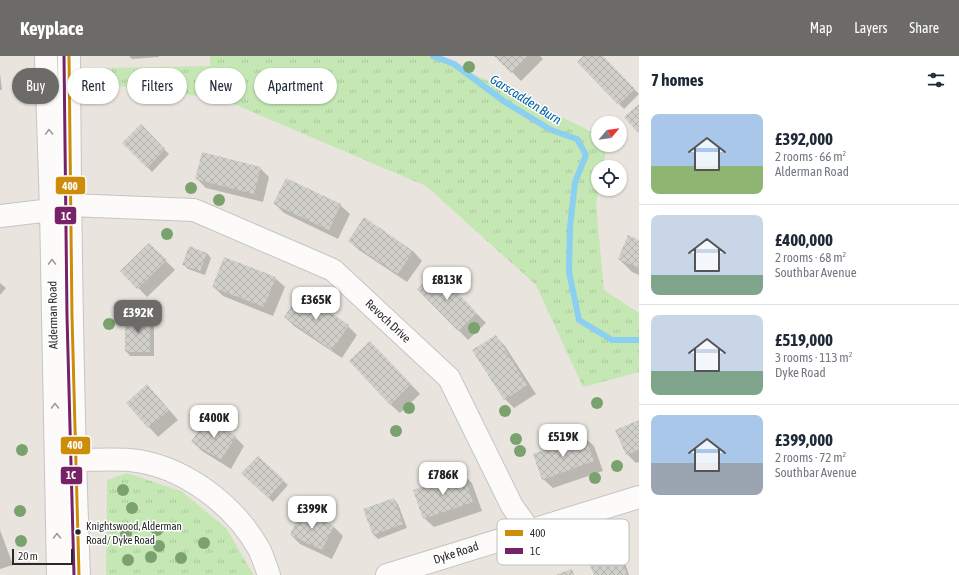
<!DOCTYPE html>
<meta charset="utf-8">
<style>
:root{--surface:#fff;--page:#f6f6f7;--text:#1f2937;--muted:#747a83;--line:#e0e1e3;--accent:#6c6b68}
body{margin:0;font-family:"Asap Condensed",sans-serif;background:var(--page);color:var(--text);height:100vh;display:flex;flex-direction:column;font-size:15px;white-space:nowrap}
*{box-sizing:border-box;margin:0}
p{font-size:13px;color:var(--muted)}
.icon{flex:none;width:22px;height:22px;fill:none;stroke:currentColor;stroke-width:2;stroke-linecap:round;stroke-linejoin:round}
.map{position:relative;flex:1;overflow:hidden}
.details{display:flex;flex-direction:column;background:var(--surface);width:320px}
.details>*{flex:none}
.banner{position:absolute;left:12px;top:12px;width:380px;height:36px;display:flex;gap:8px}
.needle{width:26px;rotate:61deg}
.controls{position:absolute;left:591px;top:60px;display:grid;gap:8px}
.controls a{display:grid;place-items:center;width:36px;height:36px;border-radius:50%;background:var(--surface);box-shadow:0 1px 3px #0004;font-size:20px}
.scale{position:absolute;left:12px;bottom:10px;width:61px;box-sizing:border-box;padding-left:4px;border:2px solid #292929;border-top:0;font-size:11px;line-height:14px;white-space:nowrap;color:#292929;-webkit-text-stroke:3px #fff;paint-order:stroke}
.price{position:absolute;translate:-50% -34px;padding:0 9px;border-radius:8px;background:#fff;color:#222;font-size:13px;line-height:26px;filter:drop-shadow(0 1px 2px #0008)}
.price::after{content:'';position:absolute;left:50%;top:24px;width:12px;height:9px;margin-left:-6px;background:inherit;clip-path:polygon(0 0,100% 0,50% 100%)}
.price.active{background:var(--accent);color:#fff}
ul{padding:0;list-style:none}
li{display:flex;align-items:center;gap:12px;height:100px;padding:0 12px}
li+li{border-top:1px solid var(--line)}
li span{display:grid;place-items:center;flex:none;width:112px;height:80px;border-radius:8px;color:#555}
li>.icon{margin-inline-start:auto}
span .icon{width:48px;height:48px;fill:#fffc;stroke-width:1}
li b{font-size:17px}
h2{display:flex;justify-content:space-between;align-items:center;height:48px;padding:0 12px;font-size:17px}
.pill{padding:0 14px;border-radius:18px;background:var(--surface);box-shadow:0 1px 3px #0004;font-size:14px;line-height:36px}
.pill.active{background:var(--accent);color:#fff}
header{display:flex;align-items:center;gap:24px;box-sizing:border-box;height:56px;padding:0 20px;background:var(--accent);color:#fff}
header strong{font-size:19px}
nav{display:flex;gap:22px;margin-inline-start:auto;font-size:14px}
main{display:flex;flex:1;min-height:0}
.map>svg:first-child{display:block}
.grass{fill:url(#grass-tufts)}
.shadow{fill:#0003}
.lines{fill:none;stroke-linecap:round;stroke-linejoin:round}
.stream{stroke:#8bcff1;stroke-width:6}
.building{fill:url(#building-cross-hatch)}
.minor-casing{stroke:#c6c4c4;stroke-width:24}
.minor{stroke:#fcfbfa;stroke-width:22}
.bus-1-casing{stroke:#fff;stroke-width:6}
.bus-2-casing{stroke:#fff;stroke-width:6}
.bus-1{stroke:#ce8d08;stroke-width:3}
.bus-2{stroke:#772166;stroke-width:3}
.tree{fill:#7aa26e}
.oneway{stroke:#9d9c9c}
.bus-dot{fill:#292929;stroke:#fff;stroke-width:1.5}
.labels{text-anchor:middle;stroke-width:3;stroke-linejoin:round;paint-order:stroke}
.bus-label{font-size:11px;fill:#292929;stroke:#fff;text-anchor:start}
.street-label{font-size:12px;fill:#292929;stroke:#fff}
.water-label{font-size:13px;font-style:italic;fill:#0261a5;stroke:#fff}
.key{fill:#fff;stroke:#bfbfbf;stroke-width:1}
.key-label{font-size:11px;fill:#292929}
.line-badge{stroke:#fff;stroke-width:1.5}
.badge-label{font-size:11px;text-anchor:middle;font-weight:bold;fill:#fff}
</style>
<header>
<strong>Keyplace</strong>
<nav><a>Map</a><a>Layers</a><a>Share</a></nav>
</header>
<main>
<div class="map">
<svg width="639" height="519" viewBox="0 0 639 519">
<defs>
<pattern id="grass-tufts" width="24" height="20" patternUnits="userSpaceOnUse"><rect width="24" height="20" fill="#c5e7b4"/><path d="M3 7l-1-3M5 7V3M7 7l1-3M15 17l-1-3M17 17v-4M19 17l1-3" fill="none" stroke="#a9c69b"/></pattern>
<pattern id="building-cross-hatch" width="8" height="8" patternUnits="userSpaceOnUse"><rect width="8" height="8" fill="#d1cfca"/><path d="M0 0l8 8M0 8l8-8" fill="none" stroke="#b3b2ae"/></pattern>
</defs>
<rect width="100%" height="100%" fill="#e9e5de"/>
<path class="grass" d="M210,0H437L598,79V89H607L603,111H598L599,133L596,147L604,234L639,257V316L583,331L536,229L426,130L222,43L102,28V12L210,10Z
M127,417L181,435L226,472L253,518V519H106L107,424Z"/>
<path class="shadow" d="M129,0H159V1L132,3Z
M496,0H540L543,3L521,25Z
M585,0H602L639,38L624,53L578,6Z
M0,17L2,34H0Z
M141,70L169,98L152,116L124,87Z
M260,112L269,121L263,146L206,132L196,122Z
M275,148L340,149L350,158L338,183L284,157Z
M349,185L413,195L422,205L407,226L359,194Z
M639,185V219L632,216L619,203Z
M149,188L175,214L147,241L122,215Z
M207,197L211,202L205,219L188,213L183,208Z
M436,216L486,267L468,284L418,233Z
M275,222L285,231L273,260L223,240L213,230Z
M0,227L6,232L0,239Z
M285,261L348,270L357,279L342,302L294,270Z
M150,262L154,266V300H130L126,295Z
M495,280L505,290L536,338L514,352L505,343Z
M380,296L420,338L400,357L390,348Z
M156,339L178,364L158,381L127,347Z
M639,366V406L636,407L627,398Z
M235,381L244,390L231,413L202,395L193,386Z
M584,381L594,390L603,415L553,432L543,423Z
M258,401L288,429L273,446L247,422Z
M462,418L472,427L482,455L434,471L424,462Z
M394,443L398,448L407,472L378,483L373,478Z
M334,471L343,480L332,503L300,488L291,479Z
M0,474L13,509L0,513Z
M620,499L624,504L629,519H595Z"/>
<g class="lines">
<path class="stream" d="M433,0L454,8L505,46L551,74L577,83L586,99L575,126L570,171L569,216L579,264L612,284H639"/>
</g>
<path class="building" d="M494,0H528L511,17Z
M583,0H603L635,33L618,49L577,6Z
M639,48V76L638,77L624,61Z
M141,68L165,93L147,112L122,87Z
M202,96L261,111L254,138L195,123Z
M286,122L341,148L329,174L273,148Z
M364,161L413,195L398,218L348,185Z
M628,179L639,184V212L618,203Z
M149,187L167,204L137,233L120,215Z
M189,190L207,197L200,215L182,209Z
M224,201L276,221L264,251L212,231Z
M436,214L477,257L458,275L417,233Z
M301,236L349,269L332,294L284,261Z
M125,261H150V296H125Z
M496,279L527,329L504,344L472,294Z
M370,285L411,328L390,349L349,305Z
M147,328L169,354L148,372L126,347Z
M206,362L236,380L221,404L191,386Z
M639,364V394L626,399L615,374Z
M585,380L594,405L542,424L533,398Z
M258,400L284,424L268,442L241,417Z
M463,417L473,446L423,463L413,434Z
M394,442L403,468L373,479L363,453Z
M301,454L334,470L322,494L290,479Z
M620,498L627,519H594L590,509Z
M572,513L574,519H555Z"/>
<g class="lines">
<g class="minor-casing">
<path id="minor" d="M46,0L51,154L58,519
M69,0C70,173 72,346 79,519
M70,149L194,154L333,214L449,322L512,450L529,474
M0,160L51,154
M75,404C93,404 112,403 130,404C182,409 234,448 259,493C263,501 266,511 269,519
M387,519L639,441"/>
</g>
<use href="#minor" class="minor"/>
<g class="bus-1-casing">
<path id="bus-1" d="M69,0L72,260L79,519"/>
</g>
<g class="bus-2-casing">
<path id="bus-2" d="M64,0L67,260L74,519"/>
</g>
<use href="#bus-1" class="bus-1"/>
<use href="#bus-2" class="bus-2"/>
</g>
<g class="tree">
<circle cx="469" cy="11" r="6"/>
<circle cx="191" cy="132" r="6"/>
<circle cx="219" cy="144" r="6"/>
<circle cx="167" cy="178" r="6"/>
<circle cx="109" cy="268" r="6"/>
<circle cx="474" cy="272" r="6"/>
<circle cx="597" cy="347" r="6"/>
<circle cx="409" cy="352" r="6"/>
<circle cx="505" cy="355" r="6"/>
<circle cx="396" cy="375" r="6"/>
<circle cx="516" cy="383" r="6"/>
<circle cx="22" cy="394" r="6"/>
<circle cx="520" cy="395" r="6"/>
<circle cx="617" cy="410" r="6"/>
<circle cx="595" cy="422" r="6"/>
<circle cx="123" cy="434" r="6"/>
<circle cx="132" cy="452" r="6"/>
<circle cx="20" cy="455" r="6"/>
<circle cx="157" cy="474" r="6"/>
<circle cx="126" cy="478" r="6"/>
<circle cx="21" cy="485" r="6"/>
<circle cx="204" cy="487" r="6"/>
<circle cx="159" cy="490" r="6"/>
<circle cx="151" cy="501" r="6"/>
<circle cx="181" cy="502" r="6"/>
<circle cx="128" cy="504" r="6"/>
</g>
<defs><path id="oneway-chevron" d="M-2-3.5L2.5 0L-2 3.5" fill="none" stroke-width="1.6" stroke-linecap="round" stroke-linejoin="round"/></defs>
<g class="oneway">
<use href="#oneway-chevron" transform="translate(49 76) rotate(-92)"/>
<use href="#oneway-chevron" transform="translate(52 206) rotate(-91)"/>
<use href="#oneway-chevron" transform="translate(55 350) rotate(-91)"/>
<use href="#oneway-chevron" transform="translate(57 480) rotate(-91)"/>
</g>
<circle class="bus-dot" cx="78" cy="476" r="3.5"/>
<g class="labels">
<g class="bus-label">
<text x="86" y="474">Knightswood, Alderman<tspan x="86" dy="14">Road/ Dyke Road</tspan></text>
</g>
<g class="street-label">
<text transform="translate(53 259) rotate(-91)" y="4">Alderman Road</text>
<text transform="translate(388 265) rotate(43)" y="4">Revoch Drive</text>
<text transform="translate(456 497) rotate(-18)" y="4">Dyke Road</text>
</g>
<g class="water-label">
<text transform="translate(526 43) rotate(32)" y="5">Garscadden Burn</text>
</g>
</g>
<rect x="497" y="463" width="132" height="46" rx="6" class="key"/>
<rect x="505" y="474" width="18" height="6" fill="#ce8d08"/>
<rect x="505" y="492" width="18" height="6" fill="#772166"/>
<g class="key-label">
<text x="530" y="481">400</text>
<text x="530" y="499">1C</text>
</g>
<g class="line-badge">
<rect x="55" y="120" width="31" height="19" rx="4" fill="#ce8d08"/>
<rect x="54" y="150" width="23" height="19" rx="4" fill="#772166"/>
<rect x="60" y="380" width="31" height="19" rx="4" fill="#ce8d08"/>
<rect x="60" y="410" width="23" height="19" rx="4" fill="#772166"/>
</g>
<g class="badge-label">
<text x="70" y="134">400</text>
<text x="66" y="164">1C</text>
<text x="75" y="393">400</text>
<text x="71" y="423">1C</text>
</g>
</svg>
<div class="controls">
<a><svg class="needle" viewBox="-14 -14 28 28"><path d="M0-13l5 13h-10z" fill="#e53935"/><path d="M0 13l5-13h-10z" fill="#747a83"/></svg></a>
<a><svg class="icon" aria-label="locate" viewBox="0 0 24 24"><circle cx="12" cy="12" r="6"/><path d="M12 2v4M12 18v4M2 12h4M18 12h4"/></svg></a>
</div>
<div class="scale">20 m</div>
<b class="price" style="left:447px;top:245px">£813K</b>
<b class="price" style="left:316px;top:265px">£365K</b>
<b class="price active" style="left:138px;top:278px">£392K</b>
<b class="price" style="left:214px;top:383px">£400K</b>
<b class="price" style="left:563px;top:402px">£519K</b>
<b class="price" style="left:443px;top:440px">£786K</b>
<b class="price" style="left:312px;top:474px">£399K</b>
<div class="banner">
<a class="pill active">Buy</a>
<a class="pill">Rent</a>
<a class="pill">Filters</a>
<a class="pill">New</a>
<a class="pill">Apartment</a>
</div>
</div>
<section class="details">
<h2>7 homes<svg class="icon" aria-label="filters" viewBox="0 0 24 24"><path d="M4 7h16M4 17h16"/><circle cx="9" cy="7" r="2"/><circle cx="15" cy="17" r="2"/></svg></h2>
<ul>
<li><span style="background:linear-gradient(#a9c7e8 65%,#8fb573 0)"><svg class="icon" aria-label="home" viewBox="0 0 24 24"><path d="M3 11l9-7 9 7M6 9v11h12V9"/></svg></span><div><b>£392,000</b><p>2 rooms · 66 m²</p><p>Alderman Road</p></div></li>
<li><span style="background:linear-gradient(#c9d6e8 75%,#7fa58c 0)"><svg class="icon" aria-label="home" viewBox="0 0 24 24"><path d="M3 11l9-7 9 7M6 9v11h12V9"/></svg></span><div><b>£400,000</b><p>2 rooms · 68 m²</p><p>Southbar Avenue</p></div></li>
<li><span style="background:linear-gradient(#c9d6e8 70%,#7fa58c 0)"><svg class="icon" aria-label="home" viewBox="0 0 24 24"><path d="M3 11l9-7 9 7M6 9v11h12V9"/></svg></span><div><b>£519,000</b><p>3 rooms · 113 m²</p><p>Dyke Road</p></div></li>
<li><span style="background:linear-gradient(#a9c7e8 60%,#9aa5b1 0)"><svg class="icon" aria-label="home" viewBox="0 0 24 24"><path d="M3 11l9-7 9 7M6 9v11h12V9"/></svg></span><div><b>£399,000</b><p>2 rooms · 72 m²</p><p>Southbar Avenue</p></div></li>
</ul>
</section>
</main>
